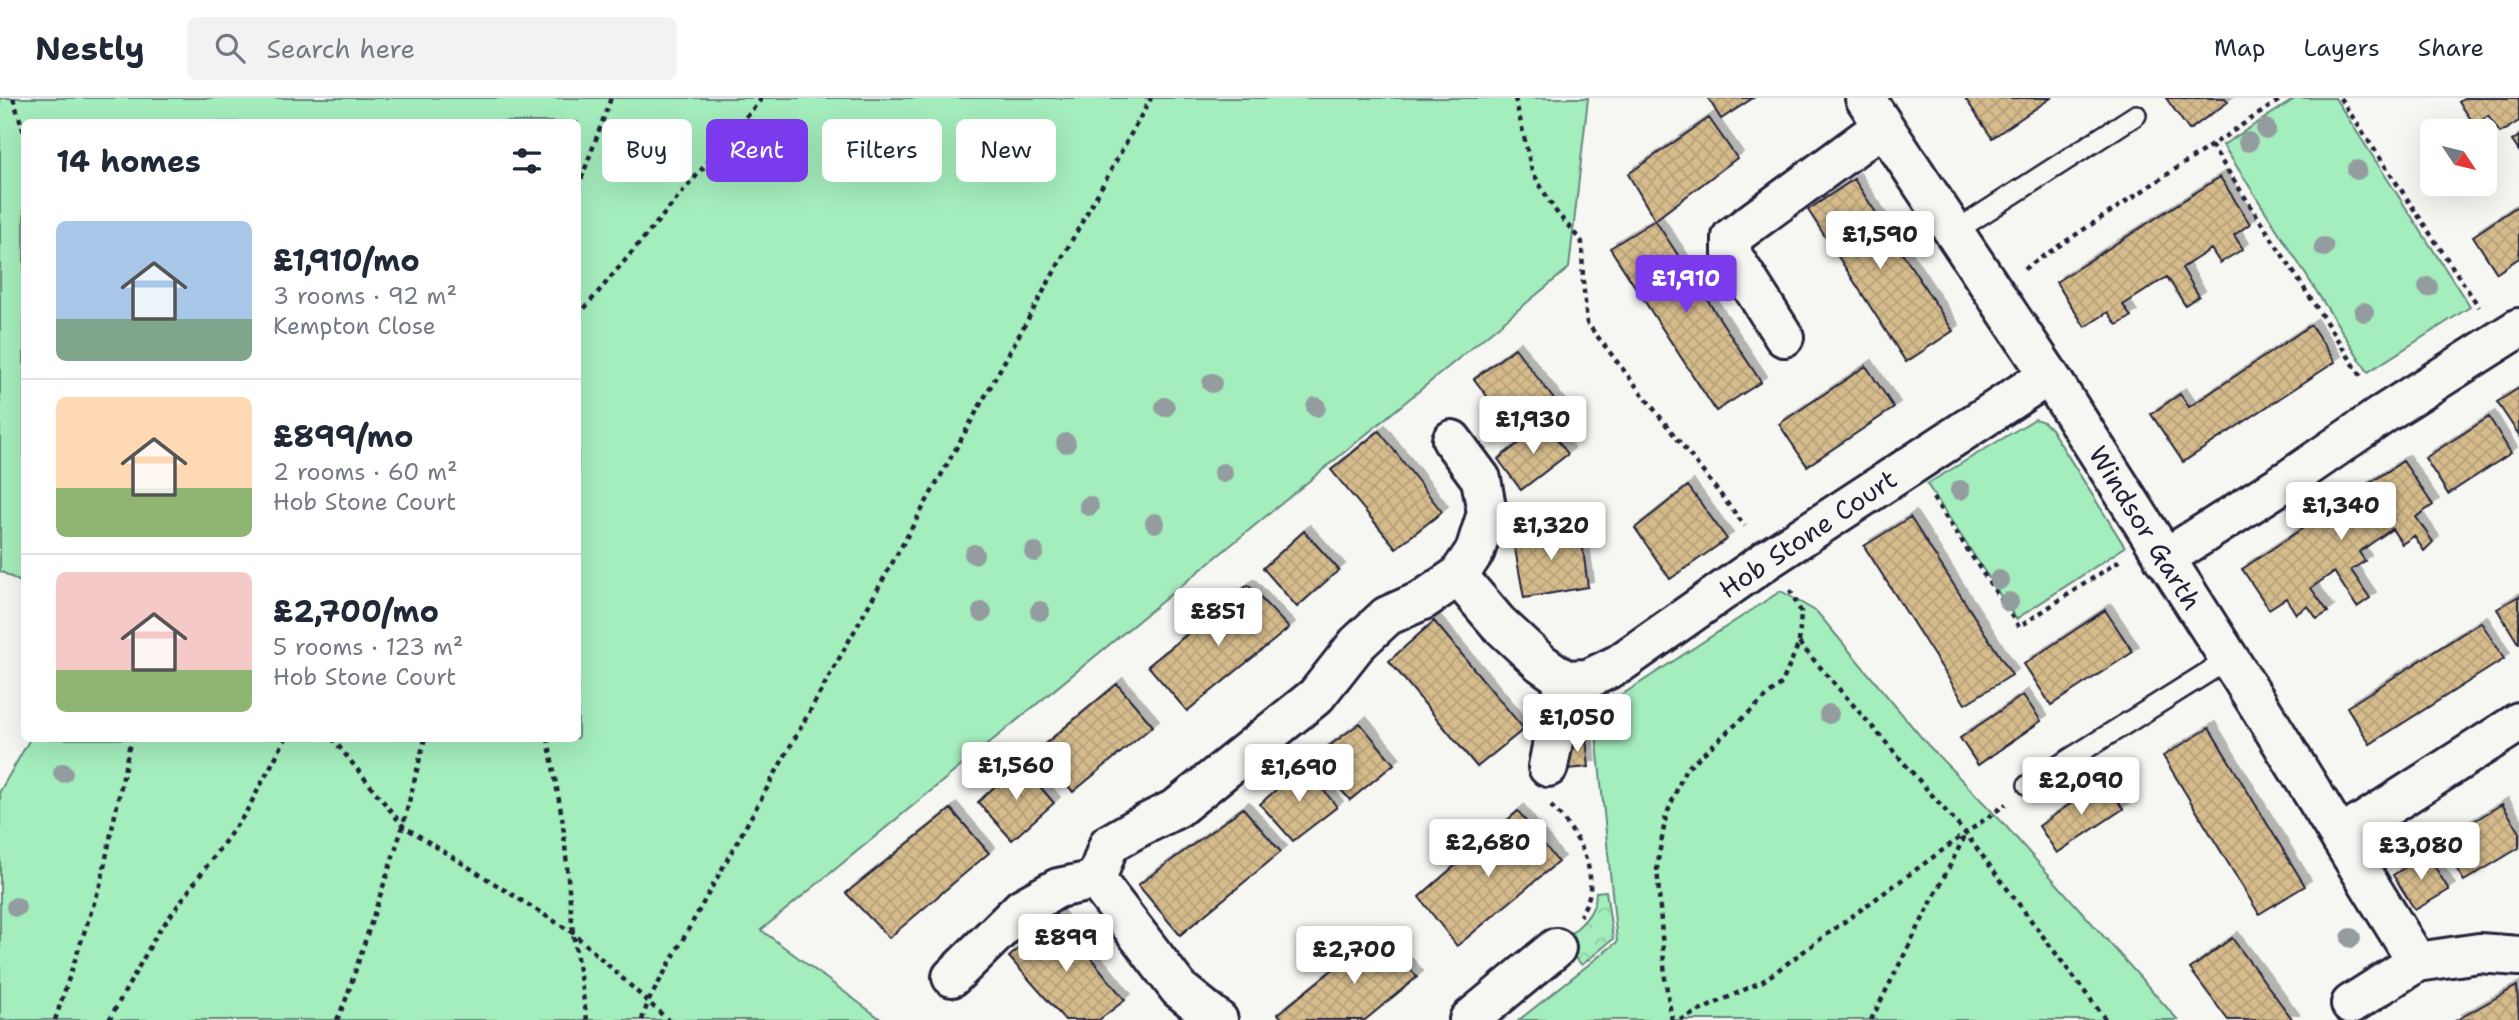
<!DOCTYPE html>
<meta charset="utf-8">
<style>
:root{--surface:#fff;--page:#f2f2f3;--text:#1f2937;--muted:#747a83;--line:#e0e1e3;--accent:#7c3aed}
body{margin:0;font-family:"Shantell Sans",sans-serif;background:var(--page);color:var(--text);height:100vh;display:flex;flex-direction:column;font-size:26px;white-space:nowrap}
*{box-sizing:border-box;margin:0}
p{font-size:23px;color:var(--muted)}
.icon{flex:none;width:38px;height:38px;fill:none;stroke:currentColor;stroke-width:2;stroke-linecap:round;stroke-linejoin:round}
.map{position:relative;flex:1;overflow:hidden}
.panel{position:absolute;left:21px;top:21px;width:560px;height:623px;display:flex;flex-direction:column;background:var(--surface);border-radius:10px;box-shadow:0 7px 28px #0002}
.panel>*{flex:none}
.top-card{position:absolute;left:602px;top:21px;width:665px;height:63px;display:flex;gap:14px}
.needle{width:46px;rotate:125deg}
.buttons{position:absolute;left:2420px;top:21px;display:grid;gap:14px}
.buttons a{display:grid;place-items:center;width:77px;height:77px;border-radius:10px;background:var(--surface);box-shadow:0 7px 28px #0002;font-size:35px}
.price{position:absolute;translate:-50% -60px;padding:0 16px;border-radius:7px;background:#fff;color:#222;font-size:23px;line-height:46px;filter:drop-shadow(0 2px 4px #0008)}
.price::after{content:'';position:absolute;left:50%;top:42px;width:21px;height:16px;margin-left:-10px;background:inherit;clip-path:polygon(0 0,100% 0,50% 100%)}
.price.on{background:var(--accent);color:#fff}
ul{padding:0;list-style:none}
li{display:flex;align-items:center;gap:21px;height:175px;padding:0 35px}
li+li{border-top:2px solid var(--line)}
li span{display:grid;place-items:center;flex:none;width:196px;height:140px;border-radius:10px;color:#555}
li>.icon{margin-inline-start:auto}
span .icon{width:84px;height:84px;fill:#fffc;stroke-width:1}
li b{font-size:30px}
h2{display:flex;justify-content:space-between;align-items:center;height:84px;padding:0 35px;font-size:30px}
.chip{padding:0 24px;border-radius:10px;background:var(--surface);box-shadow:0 7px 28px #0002;font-size:24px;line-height:63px}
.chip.on{background:var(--accent);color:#fff}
header{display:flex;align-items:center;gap:42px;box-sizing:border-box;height:98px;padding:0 35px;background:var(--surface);border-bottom:2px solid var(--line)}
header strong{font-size:33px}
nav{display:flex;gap:38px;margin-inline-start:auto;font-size:24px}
.search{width:490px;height:63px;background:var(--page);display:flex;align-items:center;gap:18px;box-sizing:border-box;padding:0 24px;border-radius:10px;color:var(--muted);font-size:26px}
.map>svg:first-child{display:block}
.green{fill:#a4edbc;stroke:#63887c;stroke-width:2}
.park{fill:url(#park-crowns);stroke:#63887c;stroke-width:2}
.building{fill:url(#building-cross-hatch);stroke:#22223b;stroke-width:2;filter:url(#shadow)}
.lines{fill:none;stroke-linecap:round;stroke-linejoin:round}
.service-casing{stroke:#22223b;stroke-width:24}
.minor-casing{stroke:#22223b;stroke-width:44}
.path{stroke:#22223b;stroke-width:4.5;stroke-dasharray:5 5;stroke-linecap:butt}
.service{stroke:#f6f6f2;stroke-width:19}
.minor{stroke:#f6f6f2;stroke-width:38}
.tree{fill:#939d9f}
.labels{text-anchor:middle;stroke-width:7;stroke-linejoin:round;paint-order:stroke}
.street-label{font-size:26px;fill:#22223b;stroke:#f6f6f2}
</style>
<header>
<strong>Nestly</strong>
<div class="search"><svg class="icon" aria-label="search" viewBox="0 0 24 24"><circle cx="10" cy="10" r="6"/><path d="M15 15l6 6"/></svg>Search here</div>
<nav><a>Map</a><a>Layers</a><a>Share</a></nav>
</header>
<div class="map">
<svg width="2519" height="922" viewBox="0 0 2519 922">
<defs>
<pattern id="park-crowns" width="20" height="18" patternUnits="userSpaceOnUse" patternTransform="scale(1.75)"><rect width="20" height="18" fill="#a4edbc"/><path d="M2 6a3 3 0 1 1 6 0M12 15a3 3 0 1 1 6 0" fill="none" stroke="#8dcba2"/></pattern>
<pattern id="building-cross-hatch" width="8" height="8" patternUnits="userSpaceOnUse" patternTransform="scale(1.75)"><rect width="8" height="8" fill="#d6bc8c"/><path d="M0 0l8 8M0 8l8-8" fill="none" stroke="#b7a17a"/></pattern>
<filter id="shadow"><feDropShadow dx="6" dy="-6" stdDeviation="0" flood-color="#0004"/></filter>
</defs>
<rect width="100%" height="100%" fill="#f6f6f2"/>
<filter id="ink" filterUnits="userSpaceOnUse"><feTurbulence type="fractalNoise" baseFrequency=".0143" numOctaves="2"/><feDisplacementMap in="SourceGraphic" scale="14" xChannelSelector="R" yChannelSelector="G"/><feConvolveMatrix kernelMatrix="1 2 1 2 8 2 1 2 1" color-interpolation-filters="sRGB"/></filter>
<g filter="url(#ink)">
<path class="green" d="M0,0H1588L1569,170L761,832L882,922H0V693L30,641L578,640V24H24V486L0,473Z
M2296,0H2335L2470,209L2368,274L2223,47Z
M2035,321L2044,324L2051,331L2125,449L2016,521L1927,386Z
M1781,493L1817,514L1926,645L2003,725L2178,922H1519L1617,844L1594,615Z"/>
<path class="park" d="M1606,793L1613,841L1582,867L1560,845C1577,830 1596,818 1596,794Z"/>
<path class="building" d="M1708,0H1753L1721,21Z
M1965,0H2051L1992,40Z
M2166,0H2225L2228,4L2189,32Z
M2465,0H2519V23L2500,35L2488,17L2475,27L2459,4Z
M1709,20L1737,60L1655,122L1628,76Z
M2519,38V53L2512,43Z
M2220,79L2250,126L2234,137L2243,151L2220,165L2211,151L2182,170L2199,198L2185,207L2167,179L2123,207L2131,219L2117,227L2108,214L2085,229L2056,184Z
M1854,81L1953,233L1906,264L1808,112Z
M2519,107V160L2497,175L2473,138Z
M1655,122L1761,284L1716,313L1610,150Z
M2311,227L2335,264L2183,364L2151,316L2180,296L2189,309Z
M1515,250L1562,312L1521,343L1474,281Z
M1866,268L1894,310L1807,368L1779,326Z
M2519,290V337L2497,304Z
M2489,319L2511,355L2448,396L2425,360Z
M1545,325L1568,356L1521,392L1498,361Z
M1379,333L1442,414L1396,450L1331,372Z
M2403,363L2433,407L2416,419L2433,444L2424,453L2414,438L2402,446L2392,431L2359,454L2365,463L2351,472L2370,500L2357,509L2334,474L2311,490L2328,514L2317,521L2308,508L2296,516L2286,500L2269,511L2242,471Z
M1688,388L1727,441L1670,481L1635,430Z
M1910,419L2012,577L1965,606L1864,448Z
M1580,429L1588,489L1524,500L1513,440Z
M1304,433L1339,472L1297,509L1263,470Z
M1248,487L1289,530L1187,613L1148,568Z
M2519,498V545H2518L2497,511Z
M2105,512L2133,554L2051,607L2024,566Z
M1434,523L1524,631L1477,669L1389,563Z
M2481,524L2504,561L2370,646L2347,609Z
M1117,586L1153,628L1073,694L1038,652Z
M2023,597L2041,623L1978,667L1960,640Z
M1360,625L1394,666L1350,702L1313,660Z
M2209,630L2305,788L2259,816L2163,658Z
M1586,641L1589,669L1568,671L1566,643Z
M1020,665L1054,705L1012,742L978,704Z
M1304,667L1337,709L1293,743L1260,706Z
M2104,682L2123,711L2057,755L2039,728Z
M2502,706L2519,733V750L2464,783L2440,744Z
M1243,710L1281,754L1180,837L1138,787Z
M951,711L989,755L889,840L846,795Z
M1518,713L1558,764L1457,848L1419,799Z
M2427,756L2449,792L2415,812L2393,777Z
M1056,817L1125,902L1099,922H1065L1009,859Z
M1379,834L1417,879L1365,922H1283L1278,916Z
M2232,840L2293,922H2228L2190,871Z
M2517,888L2519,922H2457Z"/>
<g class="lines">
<g class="service-casing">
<path id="service" d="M1954,134L2136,17
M2028,687L2229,561"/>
</g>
<g class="minor-casing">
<path id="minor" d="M1865,0L2049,277L2261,611L2417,864L2479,855L2519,858
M1784,239L1732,157V139L1883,28
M2164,461L2291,380L2385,315L2519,230
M1458,478L1498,525L1541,565L1565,582L1588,581L1619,566L1768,461L2049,277
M1548,669L1565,582
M2340,739L2519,624
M952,879L1022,810L1058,790L1096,782
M2351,906L2417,864
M1218,922L1179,891L1096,782L1109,746L1137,730L1177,710L1316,598L1357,546L1387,518L1423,502L1458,478L1475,453L1487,415L1481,381L1452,342
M1469,922L1556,850"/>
</g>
<path class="path" d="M13,0L24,35
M1515,0L1532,73L1554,111L1582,144L1583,183L1587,225L1745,428
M2340,0L2479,209
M2211,47L2363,281
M578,90L611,0
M2024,171L2283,0
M578,218L762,0
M1933,400L2019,529L2122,461
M1799,545L1966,736L2106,922
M332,640L403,728L573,835L668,922
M548,640L563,725L573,835L587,922
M1551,708C1573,730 1596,764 1589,798C1587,805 1583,812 1580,818
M55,922L101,784L131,640
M109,922L157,836L245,716L286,640
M337,922L346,901L403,728L425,640
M642,922L648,904L1151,0
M1672,922L1665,880L1657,768L1666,718L1685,672L1782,585L1799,545L1801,514L1790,492
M1680,922L1763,883L2006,706
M1871,922L1966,736"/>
<use href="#service" class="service"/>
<use href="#minor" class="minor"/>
</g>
<g class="tree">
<circle cx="2266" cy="31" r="10"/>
<circle cx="2248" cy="44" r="10"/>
<circle cx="2357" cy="72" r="10"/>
<circle cx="2324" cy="149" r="10"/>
<circle cx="2428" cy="189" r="10"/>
<circle cx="2364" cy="214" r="10"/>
<circle cx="1212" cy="285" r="10"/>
<circle cx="1165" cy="309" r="10"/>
<circle cx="1316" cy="309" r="10"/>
<circle cx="1066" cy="345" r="10"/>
<circle cx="1223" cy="375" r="10"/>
<circle cx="1960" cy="392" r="10"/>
<circle cx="1089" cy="408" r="10"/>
<circle cx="1155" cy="425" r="10"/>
<circle cx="1034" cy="454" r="10"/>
<circle cx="974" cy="456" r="10"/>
<circle cx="1999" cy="482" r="10"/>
<circle cx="2009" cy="504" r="10"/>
<circle cx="1040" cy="513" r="10"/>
<circle cx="982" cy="514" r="10"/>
<circle cx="1829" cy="616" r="10"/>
<circle cx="63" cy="675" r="10"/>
<circle cx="16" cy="809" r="10"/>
<circle cx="2351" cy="840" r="10"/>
</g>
</g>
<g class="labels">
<g class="street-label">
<text transform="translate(2145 430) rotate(58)" y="9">Windsor Garth</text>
<text transform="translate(1808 436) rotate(-34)" y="9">Hob Stone Court</text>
</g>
</g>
</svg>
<div class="buttons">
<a><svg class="needle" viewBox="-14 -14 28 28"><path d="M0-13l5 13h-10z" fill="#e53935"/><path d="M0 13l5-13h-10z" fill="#747a83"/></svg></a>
</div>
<b class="price" style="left:1880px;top:173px">£1,590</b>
<b class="price on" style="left:1686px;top:217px">£1,910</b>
<b class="price" style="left:1533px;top:358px">£1,930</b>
<b class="price" style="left:2341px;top:444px">£1,340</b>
<b class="price" style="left:1551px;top:464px">£1,320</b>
<b class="price" style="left:1218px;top:550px">£851</b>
<b class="price" style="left:1577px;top:656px">£1,050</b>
<b class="price" style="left:1016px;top:704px">£1,560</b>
<b class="price" style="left:1299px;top:706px">£1,690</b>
<b class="price" style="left:2081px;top:719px">£2,090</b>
<b class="price" style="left:1488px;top:781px">£2,680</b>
<b class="price" style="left:2421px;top:784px">£3,080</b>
<b class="price" style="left:1066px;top:876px">£899</b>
<b class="price" style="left:1354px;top:888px">£2,700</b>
<div class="top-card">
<a class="chip">Buy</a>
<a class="chip on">Rent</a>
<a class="chip">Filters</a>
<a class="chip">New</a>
</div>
<section class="panel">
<h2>14 homes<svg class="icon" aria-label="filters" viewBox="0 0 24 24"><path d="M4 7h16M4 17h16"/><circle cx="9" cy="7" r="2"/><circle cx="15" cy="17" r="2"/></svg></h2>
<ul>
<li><span style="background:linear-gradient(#a9c7e8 70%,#7fa58c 0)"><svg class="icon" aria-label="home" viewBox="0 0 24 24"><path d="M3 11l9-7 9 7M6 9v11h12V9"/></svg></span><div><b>£1,910/mo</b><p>3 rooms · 92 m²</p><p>Kempton Close</p></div></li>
<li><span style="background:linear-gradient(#ffd9b3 65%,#8fb573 0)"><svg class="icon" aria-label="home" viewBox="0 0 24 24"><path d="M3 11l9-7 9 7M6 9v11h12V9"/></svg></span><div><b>£899/mo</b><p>2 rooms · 60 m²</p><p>Hob Stone Court</p></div></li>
<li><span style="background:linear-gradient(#f6c9c9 70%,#8fb573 0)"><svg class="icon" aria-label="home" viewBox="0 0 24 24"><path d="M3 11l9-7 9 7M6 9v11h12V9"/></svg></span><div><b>£2,700/mo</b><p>5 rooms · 123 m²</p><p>Hob Stone Court</p></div></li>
</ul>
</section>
</div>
